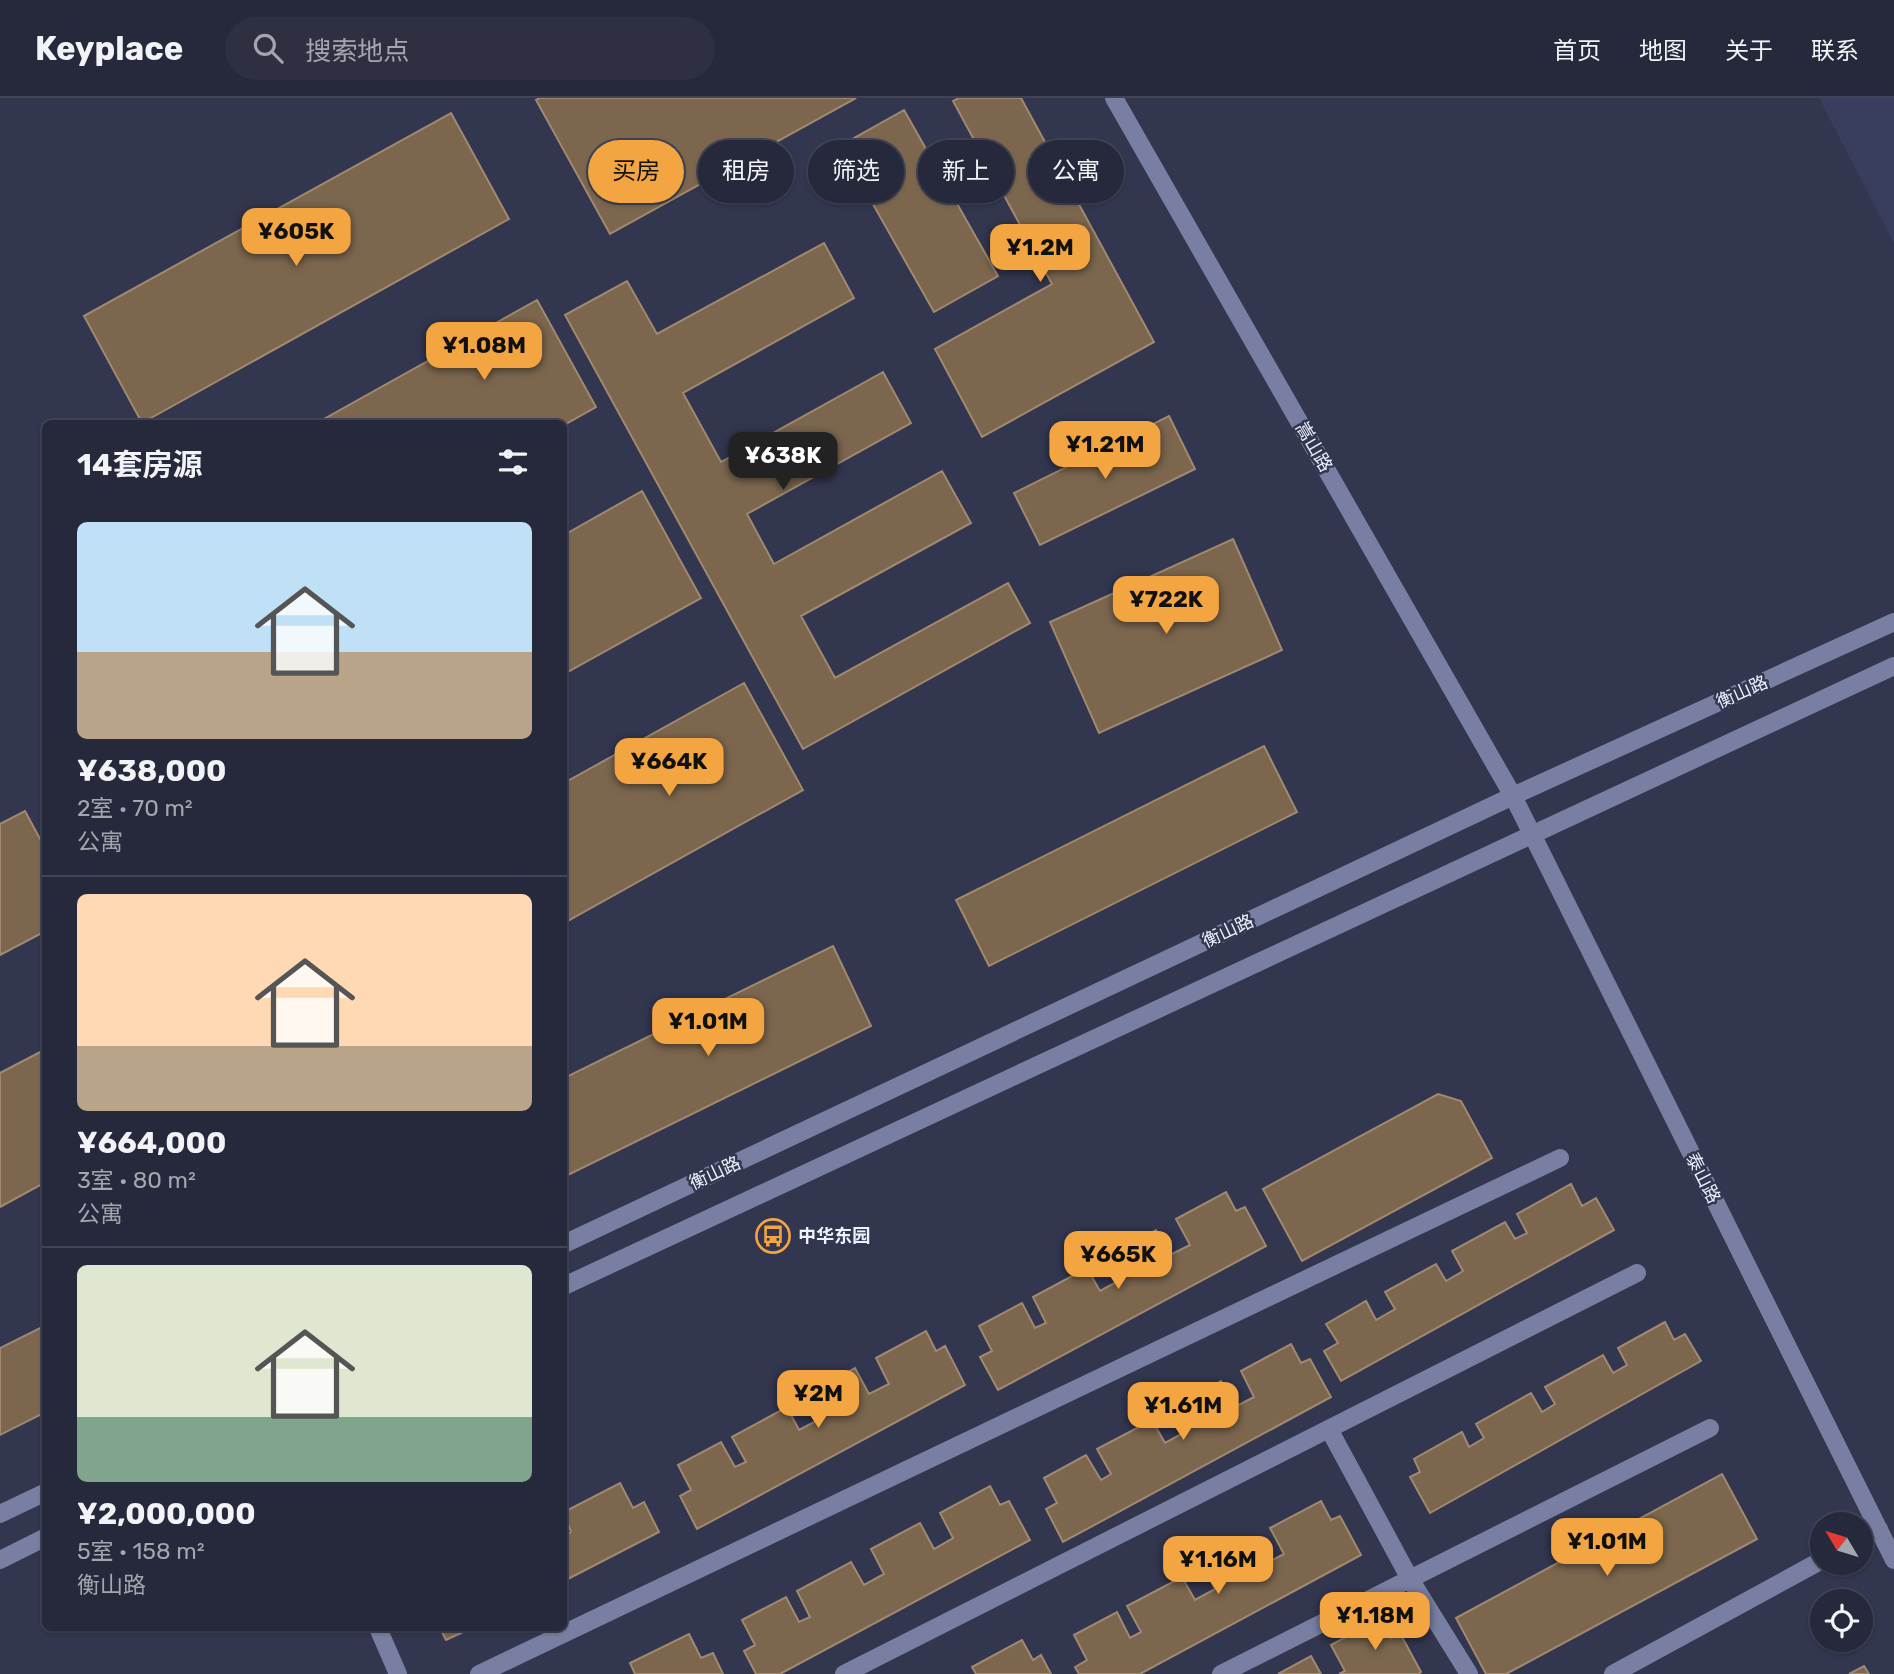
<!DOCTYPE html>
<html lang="zh">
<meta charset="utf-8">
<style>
:root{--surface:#26283b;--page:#2e3042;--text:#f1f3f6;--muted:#a4a6af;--line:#424455;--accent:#f2a541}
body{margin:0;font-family:Rubik,"Noto Sans SC",sans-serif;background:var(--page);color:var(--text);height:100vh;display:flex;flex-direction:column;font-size:26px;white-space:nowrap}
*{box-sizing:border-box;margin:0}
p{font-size:23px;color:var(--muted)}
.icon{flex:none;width:38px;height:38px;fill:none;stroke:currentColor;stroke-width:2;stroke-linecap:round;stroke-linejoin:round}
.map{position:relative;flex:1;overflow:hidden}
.sheet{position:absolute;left:42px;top:322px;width:525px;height:1211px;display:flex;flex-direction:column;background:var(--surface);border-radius:10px;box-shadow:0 2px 5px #0004,0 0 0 2px var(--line)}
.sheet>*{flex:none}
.guide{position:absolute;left:588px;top:42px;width:665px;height:63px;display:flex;gap:14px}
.needle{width:46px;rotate:308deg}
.tools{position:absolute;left:1810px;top:1414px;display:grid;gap:14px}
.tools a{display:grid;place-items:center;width:63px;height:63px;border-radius:50%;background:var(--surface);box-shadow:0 2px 5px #0004,0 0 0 2px var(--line);font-size:35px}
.price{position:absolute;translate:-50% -60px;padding:0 16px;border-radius:14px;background:var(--accent);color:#111;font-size:23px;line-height:46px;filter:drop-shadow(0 2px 4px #0008)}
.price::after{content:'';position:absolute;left:50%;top:42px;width:21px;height:16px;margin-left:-10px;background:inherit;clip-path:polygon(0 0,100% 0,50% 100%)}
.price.on{background:#222;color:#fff}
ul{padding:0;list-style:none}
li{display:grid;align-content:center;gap:14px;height:371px;padding:0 35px}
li+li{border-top:2px solid var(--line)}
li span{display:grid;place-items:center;height:217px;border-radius:10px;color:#555}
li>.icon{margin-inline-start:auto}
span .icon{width:126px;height:126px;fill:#fffc;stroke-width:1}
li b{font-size:30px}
h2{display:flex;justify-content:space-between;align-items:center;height:84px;padding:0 35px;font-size:30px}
.pill{padding:0 24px;border-radius:32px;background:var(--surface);box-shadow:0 2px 5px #0004,0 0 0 2px var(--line);font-size:24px;line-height:63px}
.pill.on{background:var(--accent);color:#111}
header{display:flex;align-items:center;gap:42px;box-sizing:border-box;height:98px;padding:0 35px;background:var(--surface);border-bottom:2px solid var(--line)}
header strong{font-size:33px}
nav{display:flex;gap:38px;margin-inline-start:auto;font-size:24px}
.search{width:490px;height:63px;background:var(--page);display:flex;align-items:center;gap:18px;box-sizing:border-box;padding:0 24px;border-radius:38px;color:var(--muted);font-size:26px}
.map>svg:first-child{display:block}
.built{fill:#393e5e}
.building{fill:#7c664e;stroke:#a08970;stroke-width:2}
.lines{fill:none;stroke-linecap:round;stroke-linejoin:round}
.minor{stroke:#797fa2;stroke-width:18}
.labels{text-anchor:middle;stroke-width:5;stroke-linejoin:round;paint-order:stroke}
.street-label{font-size:18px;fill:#eef1fe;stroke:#32364f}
.poi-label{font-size:18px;font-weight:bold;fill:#eef1fe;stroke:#32364f;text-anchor:start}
</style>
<header>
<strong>Keyplace</strong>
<div class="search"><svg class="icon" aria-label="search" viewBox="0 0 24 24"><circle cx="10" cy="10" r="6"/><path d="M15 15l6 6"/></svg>搜索地点</div>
<nav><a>首页</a><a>地图</a><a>关于</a><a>联系</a></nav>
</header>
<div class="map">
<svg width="1894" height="1576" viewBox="0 0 1894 1576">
<rect width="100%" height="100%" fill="#32364f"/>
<path class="built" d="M1819,0H1894V145Z"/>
<path class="building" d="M540,0H856L610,136L536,2Z
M959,0H1021L1154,244L982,339L935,251L1052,186L953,3Z
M904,12L998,178L934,214L840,48Z
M451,15L509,121L142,325L84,218Z
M824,145L854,200L683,295L721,364L883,274L911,325L747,416L774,466L942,373L971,425L801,518L835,580L1008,485L1030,525L803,651L565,217L627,183L657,236Z
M537,202L596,309L564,327L315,326Z
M1169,318L1195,371L1040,447L1014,395Z
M642,393L701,500L564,576V437Z
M1233,441L1282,552L1099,635L1050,524Z
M744,585L803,692L564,825V685Z
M1264,648L1297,714L989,868L956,802Z
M25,713L46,752V833L0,857V726Z
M833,848L871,928L564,1079V980Z
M46,951V1084L0,1109V975Z
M1438,996L1461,1003L1492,1060L1302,1163L1263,1091Z
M1571,1086L1582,1108L1596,1100L1614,1132L1341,1283L1324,1253L1338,1245L1326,1226L1366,1203L1376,1222L1395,1211L1385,1194L1436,1166L1446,1183L1463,1173L1452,1153L1505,1124L1515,1141L1527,1135L1517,1116Z
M1226,1094L1236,1113L1245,1109L1266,1148L998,1292L980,1259L992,1253L979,1228L1022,1205L1035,1230L1046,1225L1033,1199L1087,1170L1100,1193L1120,1182L1108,1158L1156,1132L1170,1157L1190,1147L1176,1121Z
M1665,1224L1674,1242L1685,1236L1701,1263L1430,1415L1410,1379L1420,1374L1414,1361L1462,1334L1469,1349L1484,1340L1476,1326L1531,1295L1542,1314L1555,1306L1545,1289L1603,1257L1613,1275L1627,1267L1618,1250Z
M46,1227V1314L0,1337V1250Z
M926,1233L936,1253L945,1248L965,1287L697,1431L680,1398L691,1392L678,1367L721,1344L735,1369L746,1364L732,1339L787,1309L799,1332L820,1321L807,1297L855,1270L869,1296L889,1286L876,1260Z
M1291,1246L1301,1265L1310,1261L1331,1299L1063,1444L1046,1411L1057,1405L1044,1380L1086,1357L1101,1382L1111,1376L1097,1351L1152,1322L1165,1345L1185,1334L1172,1310L1221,1283L1235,1309L1254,1299L1241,1273Z
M1722,1376L1757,1441L1506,1576H1486L1456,1520Z
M620,1385L633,1410L644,1404L659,1434L564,1483V1438L571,1434L564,1414Z
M990,1388L1000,1407L1009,1403L1030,1442L780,1576H756L744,1553L755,1547L742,1522L786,1499L799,1524L810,1519L797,1493L851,1464L864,1487L884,1476L871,1451L920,1425L934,1451L953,1440L940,1415Z
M1321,1403L1331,1422L1340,1418L1361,1457L1140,1576H1079L1075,1569L1087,1562L1074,1537L1117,1514L1130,1540L1141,1534L1127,1508L1182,1479L1195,1502L1215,1491L1202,1467L1251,1441L1265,1466L1284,1456L1270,1430Z
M1381,1520L1391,1540L1400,1535L1421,1574L1418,1576H1339L1345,1573L1331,1547Z
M440,1530H472L446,1542Z
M689,1536L701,1560L713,1555L723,1576H635L630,1565Z
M1022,1542L1033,1562L1041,1557L1051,1576H976L972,1569Z
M1311,1558L1321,1576H1278Z
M1864,1568L1869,1576H1849Z"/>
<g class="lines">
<path class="minor" d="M1114,0L1513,698L1894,1462
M564,1146L1513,698L1894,524
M564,1188L1894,568
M1329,1331L1410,1481L1469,1576
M0,1416L46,1394
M1860,1441L1879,1431
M0,1462L46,1439
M378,1530L398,1576
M479,1576L1560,1060
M844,1576L1637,1175
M1221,1576L1710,1330
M1613,1576L1822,1462"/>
</g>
<defs>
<g id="bus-ring" transform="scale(1.75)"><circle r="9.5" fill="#32364f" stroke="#f2a541" stroke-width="1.5"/><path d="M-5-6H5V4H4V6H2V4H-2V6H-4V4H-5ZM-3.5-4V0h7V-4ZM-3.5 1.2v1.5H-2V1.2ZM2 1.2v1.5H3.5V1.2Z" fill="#f2a541"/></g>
</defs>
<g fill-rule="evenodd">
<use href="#bus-ring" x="773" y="1138"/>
</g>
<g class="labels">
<g class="street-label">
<text transform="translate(1314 349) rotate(60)" y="6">嵩山路</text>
<text transform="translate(1742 594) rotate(-24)" y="6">衡山路</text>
<text transform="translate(1228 833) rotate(-25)" y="6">衡山路</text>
<text transform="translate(715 1075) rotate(-25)" y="6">衡山路</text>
<text transform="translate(1703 1080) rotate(63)" y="6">泰山路</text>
</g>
<g class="poi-label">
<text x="798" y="1144">中华东园</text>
</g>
</g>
</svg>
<div class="tools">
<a><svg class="needle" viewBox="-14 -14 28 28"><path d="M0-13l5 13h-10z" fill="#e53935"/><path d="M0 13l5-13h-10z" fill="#a4a6af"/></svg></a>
<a><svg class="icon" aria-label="locate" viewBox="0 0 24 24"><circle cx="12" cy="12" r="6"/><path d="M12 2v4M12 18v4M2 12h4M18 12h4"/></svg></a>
</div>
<b class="price" style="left:296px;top:170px">¥605K</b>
<b class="price" style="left:1040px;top:186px">¥1.2M</b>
<b class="price" style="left:484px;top:284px">¥1.08M</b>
<b class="price" style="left:1105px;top:383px">¥1.21M</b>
<b class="price on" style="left:783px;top:394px">¥638K</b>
<b class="price" style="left:1166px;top:538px">¥722K</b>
<b class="price" style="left:669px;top:700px">¥664K</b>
<b class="price" style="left:708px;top:960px">¥1.01M</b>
<b class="price" style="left:1118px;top:1193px">¥665K</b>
<b class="price" style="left:818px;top:1332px">¥2M</b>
<b class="price" style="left:1183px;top:1344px">¥1.61M</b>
<b class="price" style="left:1607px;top:1480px">¥1.01M</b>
<b class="price" style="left:1218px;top:1498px">¥1.16M</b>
<b class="price" style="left:1375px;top:1554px">¥1.18M</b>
<div class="guide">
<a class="pill on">买房</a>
<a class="pill">租房</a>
<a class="pill">筛选</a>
<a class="pill">新上</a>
<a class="pill">公寓</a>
</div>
<section class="sheet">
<h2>14套房源<svg class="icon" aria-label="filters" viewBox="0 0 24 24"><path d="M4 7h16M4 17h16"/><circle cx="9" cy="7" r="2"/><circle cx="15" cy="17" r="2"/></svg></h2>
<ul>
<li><span style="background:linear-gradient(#bfe0f5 60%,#b9a48a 0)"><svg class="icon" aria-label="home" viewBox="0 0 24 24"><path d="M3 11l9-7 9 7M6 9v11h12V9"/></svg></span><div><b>¥638,000</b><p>2室 · 70 m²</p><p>公寓</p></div></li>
<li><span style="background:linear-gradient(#ffd9b3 70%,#b9a48a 0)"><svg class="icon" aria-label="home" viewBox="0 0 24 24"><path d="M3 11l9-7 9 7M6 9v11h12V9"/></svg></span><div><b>¥664,000</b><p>3室 · 80 m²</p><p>公寓</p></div></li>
<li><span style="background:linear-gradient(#dfe7d0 70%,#7fa58c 0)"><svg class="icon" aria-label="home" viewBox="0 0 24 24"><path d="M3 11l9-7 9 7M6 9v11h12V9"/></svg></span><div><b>¥2,000,000</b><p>5室 · 158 m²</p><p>衡山路</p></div></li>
</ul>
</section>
</div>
